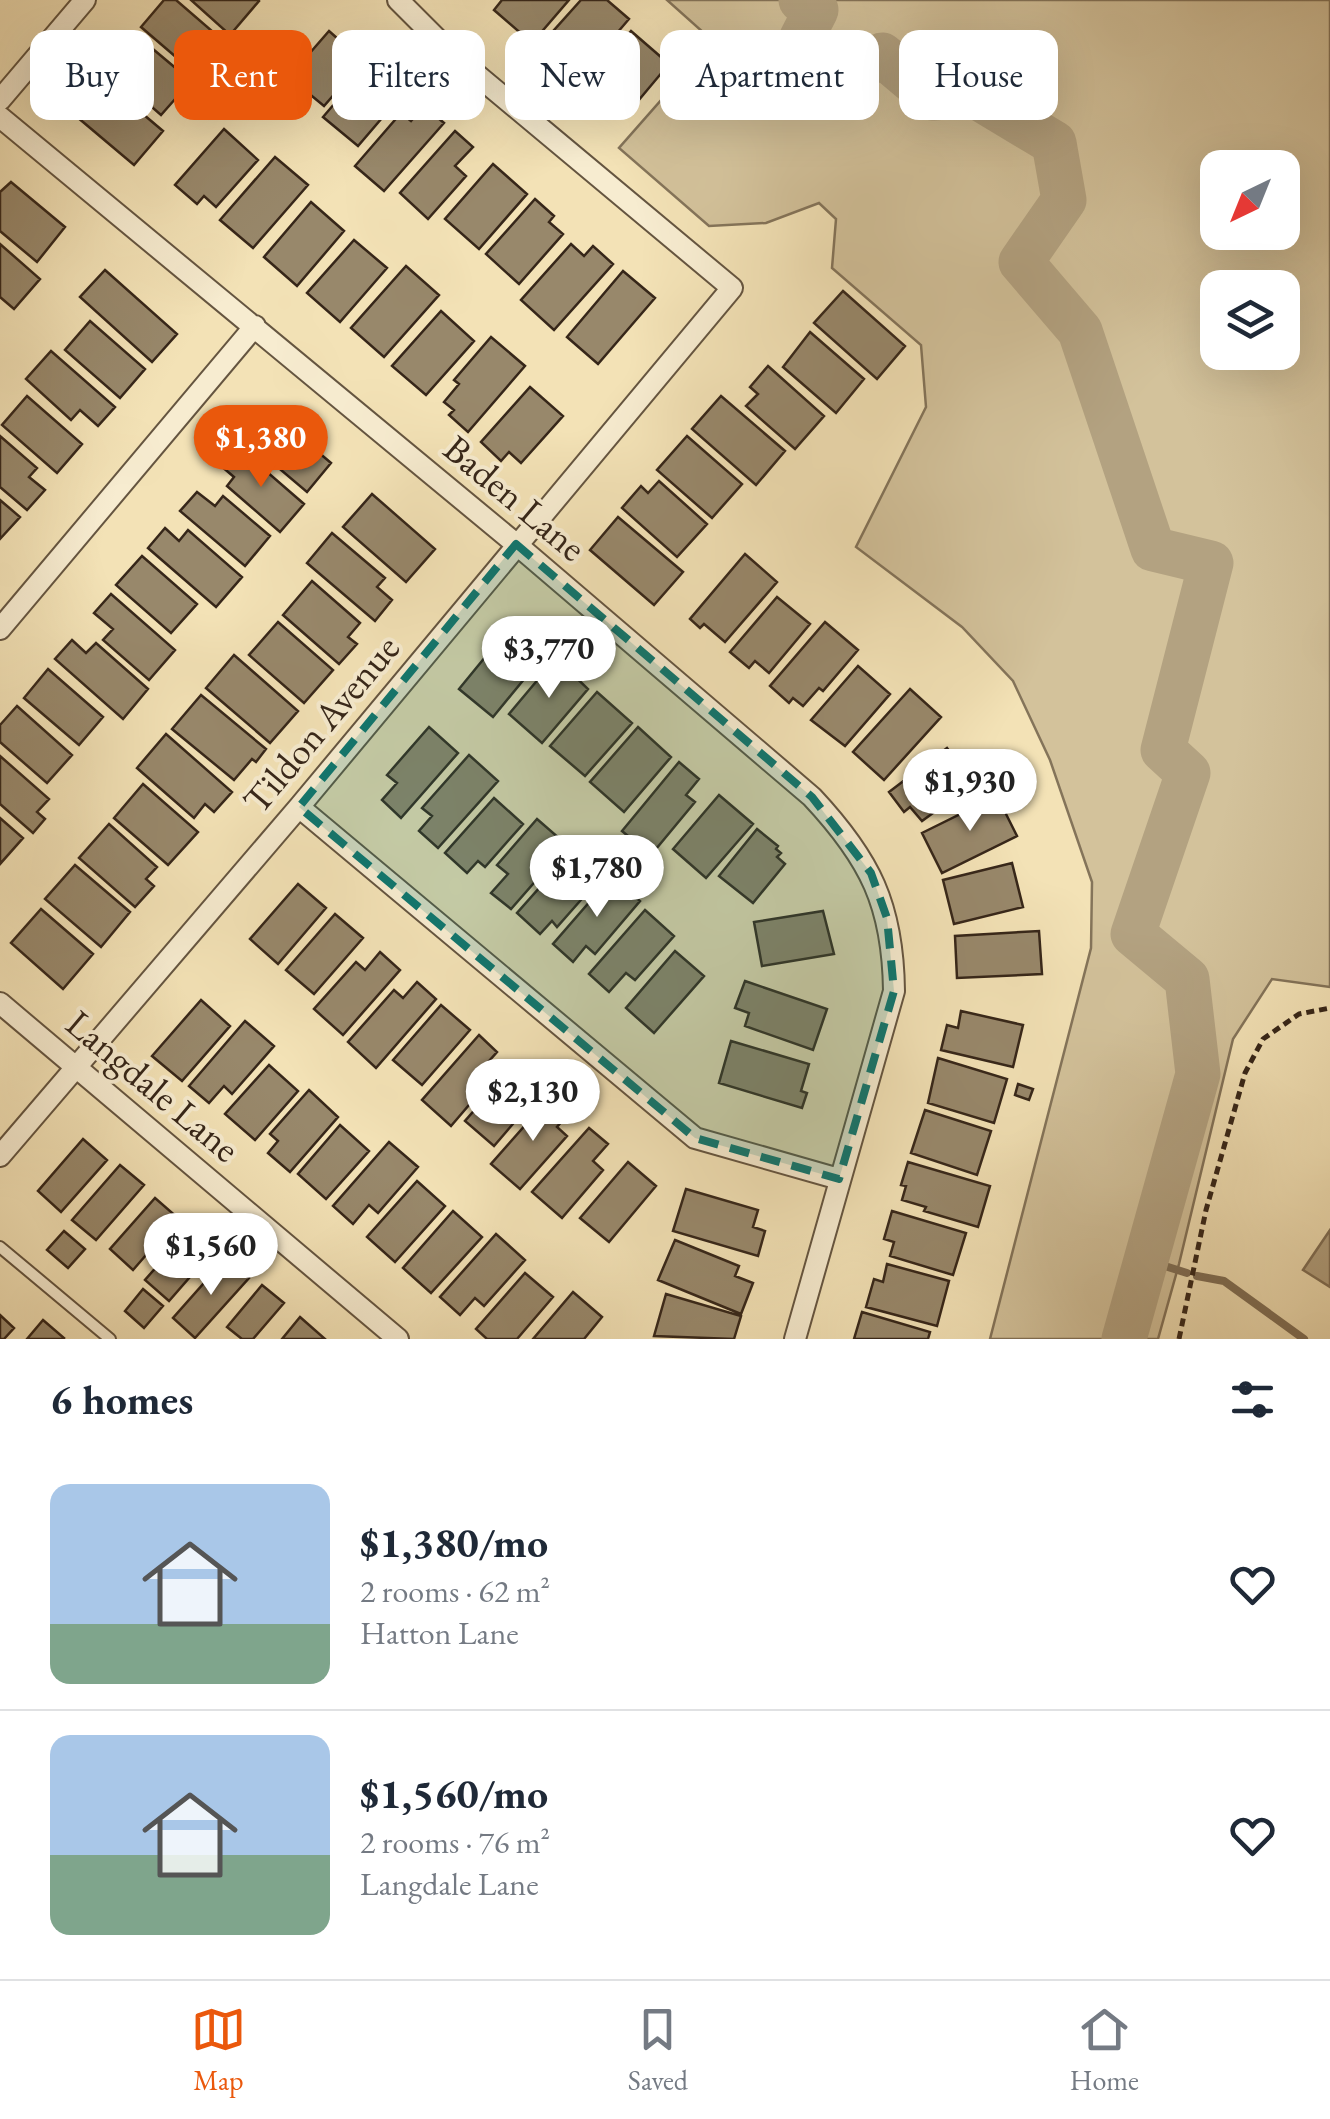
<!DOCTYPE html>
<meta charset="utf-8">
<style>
:root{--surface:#fff;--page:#f2f2f3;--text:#1f2937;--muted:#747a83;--line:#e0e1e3;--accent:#ea580c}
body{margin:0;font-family:"EB Garamond",serif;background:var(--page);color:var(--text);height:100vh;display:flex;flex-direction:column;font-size:38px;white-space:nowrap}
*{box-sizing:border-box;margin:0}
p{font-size:32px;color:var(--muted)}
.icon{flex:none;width:55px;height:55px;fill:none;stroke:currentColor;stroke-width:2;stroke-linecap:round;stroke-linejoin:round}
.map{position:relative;height:1339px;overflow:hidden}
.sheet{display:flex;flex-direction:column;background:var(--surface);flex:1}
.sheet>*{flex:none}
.banner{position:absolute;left:30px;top:30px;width:1270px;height:90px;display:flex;gap:20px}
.needle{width:65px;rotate:223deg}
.buttons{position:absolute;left:1200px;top:150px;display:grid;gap:20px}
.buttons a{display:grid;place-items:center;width:100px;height:100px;border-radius:20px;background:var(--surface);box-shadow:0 10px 40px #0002;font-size:50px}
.price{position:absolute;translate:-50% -85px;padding:0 22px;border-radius:35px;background:#fff;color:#222;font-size:32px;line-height:65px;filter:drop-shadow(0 2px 5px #0008)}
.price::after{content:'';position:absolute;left:50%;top:60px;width:30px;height:22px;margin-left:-15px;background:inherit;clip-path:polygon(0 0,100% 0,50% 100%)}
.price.current{background:var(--accent);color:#fff}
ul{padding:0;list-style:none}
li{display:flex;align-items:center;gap:30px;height:250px;padding:0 50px}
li+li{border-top:2px solid var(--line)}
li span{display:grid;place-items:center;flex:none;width:280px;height:200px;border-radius:20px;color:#555}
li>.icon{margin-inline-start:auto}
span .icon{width:120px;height:120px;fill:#fffc;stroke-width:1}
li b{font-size:42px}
h2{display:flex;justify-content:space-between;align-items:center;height:120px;padding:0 50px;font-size:42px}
.chip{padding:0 35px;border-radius:20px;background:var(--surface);box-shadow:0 10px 40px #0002;font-size:35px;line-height:90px}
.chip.current{background:var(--accent);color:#fff}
.menu{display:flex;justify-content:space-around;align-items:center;height:140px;border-top:2px solid var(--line);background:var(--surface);font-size:28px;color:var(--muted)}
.menu a{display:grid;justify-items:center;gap:5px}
.menu .current{color:var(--accent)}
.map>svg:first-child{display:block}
.green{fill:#d3c29b;stroke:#84745a;stroke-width:2.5;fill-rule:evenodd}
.water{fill:#b3a281;stroke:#817057;stroke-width:2.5}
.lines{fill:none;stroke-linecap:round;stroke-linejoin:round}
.stream{stroke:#817057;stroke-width:8}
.river{stroke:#b3a281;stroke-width:45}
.building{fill:#98886b;stroke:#362619;stroke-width:2.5}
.lane-casing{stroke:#655540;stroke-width:14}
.street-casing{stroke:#655540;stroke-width:24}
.path{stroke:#362619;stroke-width:5;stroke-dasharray:8 5;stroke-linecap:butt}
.lane{stroke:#f7ecd0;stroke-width:10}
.street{stroke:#f7ecd0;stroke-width:20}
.marked{fill:#0f766e;fill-opacity:0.2;stroke:#0f766e;stroke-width:8;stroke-dasharray:20 12;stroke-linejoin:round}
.labels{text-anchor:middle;stroke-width:8;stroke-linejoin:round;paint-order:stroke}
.street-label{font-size:38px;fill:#362619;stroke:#f7ecd0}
</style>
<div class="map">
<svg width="1330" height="1339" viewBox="0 0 1330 1339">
<rect width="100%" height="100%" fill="#f3e2b6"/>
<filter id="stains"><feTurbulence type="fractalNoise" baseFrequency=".002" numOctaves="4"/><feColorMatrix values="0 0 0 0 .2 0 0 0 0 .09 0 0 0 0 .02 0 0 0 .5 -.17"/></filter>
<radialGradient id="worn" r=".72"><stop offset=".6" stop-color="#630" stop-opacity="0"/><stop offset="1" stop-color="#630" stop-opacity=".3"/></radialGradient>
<path class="green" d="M667,0H1330V987L1272,979L1233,1039L1179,1264L1158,1339H990L1091,948L1092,882L1050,760L1013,681L962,627L856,547L926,407L921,345L832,268L836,219L819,203L766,223L709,226L619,148L713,41ZM1218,168H1282V232H1218ZM1218,288H1282V352H1218Z"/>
<path class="water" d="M1330,1230V1287L1303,1270Z"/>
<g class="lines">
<path class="stream" d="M1146,1260L1187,1273
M1197,1276L1224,1281L1304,1339"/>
<path class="river" d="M801,0L816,10L790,61L827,88L882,55L933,98L974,95L1054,143L1064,200L1021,262L1080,331L1153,549L1211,563L1163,750L1188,773L1133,934L1187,979L1198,1074L1124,1339"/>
</g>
<path class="building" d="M164,0H176L234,50L205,82L141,27Z
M191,0H258L259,1L230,35Z
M502,0H569L532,43L494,10Z
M581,0H607L629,19L587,68L578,61L570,70L561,62L558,65L538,48Z
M329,31L363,61L324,106L289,77Z
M631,31L669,64L628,113L610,97L603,105L583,87Z
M135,34L191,81L161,115L106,67Z
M371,61L405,91L358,146L323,117Z
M99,77L163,131L134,165L70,111Z
M424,106L444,123L384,191L355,166L401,113L411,121Z
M224,129L258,160L216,207L204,196L197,204L175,185Z
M455,131L473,147L455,166L466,176L428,219L400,193Z
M275,157L308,185L253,248L220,220Z
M493,164L527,194L479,249L445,219Z
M11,182L65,227L37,262L0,231V192Z
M535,199L554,216L549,222L563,234L519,284L486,254Z
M311,202L344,231L297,286L264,257Z
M354,240L387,268L340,322L307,293Z
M0,244L40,279L14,309L0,297Z
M571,244L584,256L593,246L613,264L554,330L521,300Z
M406,266L439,295L384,357L351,328Z
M105,270L177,334L152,362L80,297Z
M623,271L655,298L598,364L567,337Z
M843,291L905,346L877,379L814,323Z
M441,311L474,341L426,395L392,366Z
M90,321L145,369L120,398L65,350Z
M810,332L864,379L836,413L783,367Z
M491,337L525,366L468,432L449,415L454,410L444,402L459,384L454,380Z
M51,351L115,407L98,426L80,410L71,420L26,379Z
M768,366L824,416L795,449L746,406L758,394L750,387Z
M530,387L563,416L521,463L509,452L501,461L481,442Z
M27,396L82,444L57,473L2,425Z
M721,396L785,451L756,485L692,429Z
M258,419L276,433L284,423L331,463L307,492L242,437Z
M0,436L37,468L29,477L45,490L27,510L0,487Z
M687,436L742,484L712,518L657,470Z
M236,445L304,504L280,532L227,486L234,477L220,465Z
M659,481L707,524L677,557L622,508L641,486L648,493Z
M197,492L215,506L223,496L270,536L245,566L180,511Z
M372,494L435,549L406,582L343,527Z
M0,500L20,517L0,539Z
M618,517L683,572L654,605L590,550Z
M165,528L179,541L188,530L242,577L216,607L148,548Z
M332,533L385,578L377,587L392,600L375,621L307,563Z
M745,554L777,582L725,642L704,624L700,628L690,619Z
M142,556L197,604L171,633L116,585Z
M312,581L360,623L348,637L357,644L339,664L283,615Z
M111,594L175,650L149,680L103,640L113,629L94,613Z
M777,597L810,624L769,673L755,661L749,668L730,652Z
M278,622L333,670L304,703L249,655Z
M825,622L858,650L823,691L819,688L803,706L793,698L789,703L770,686Z
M513,623L524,633L521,636L544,655L493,717L459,689Z
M72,640L86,653L96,643L148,689L123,719L55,659Z
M234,655L298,711L270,743L206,688Z
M556,658L588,689L542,743L509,714Z
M858,666L890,694L845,746L811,720Z
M48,669L103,717L79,745L24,698Z
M910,689L941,717L884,780L853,752Z
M597,692L632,723L585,776L550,746Z
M201,695L266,749L256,762L252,759L234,780L172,729Z
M17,706L72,755L47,783L0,742V725Z
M429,727L458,753L401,818L382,800L397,783L387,775Z
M638,727L671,757L624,812L590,782Z
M166,734L232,792L214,812L205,804L194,818L137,768Z
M947,748L974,783L922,821L910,807L904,812L889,792Z
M469,755L498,781L438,848L419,831L432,816L422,808Z
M0,756L49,799L37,812L45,819L33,833L0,804Z
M679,762L699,779L686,795L695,802L651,855L622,831Z
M143,784L198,832L168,865L114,818Z
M719,795L753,824L706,878L673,849Z
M997,796L1017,836L942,873L922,833Z
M494,798L523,824L485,867L478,861L467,873L445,853Z
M0,818L23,838L0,864Z
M537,819L567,845L511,909L491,893L508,874L497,865Z
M109,824L157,867L146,879L154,886L135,907L79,858Z
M757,829L778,846L776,849L781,853L777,857L785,864L753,903L719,876Z
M565,859L595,884L557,927L552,921L540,934L517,913Z
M1012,863L1023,907L954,924L943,880Z
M75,865L130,912L101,947L45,899Z
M612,876L640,901L595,954L586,946L573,962L553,944Z
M298,884L326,908L278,964L250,939Z
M41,909L93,954L63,989L11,943Z
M645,910L674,936L635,980L626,973L609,992L589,974Z
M823,911L834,954L762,966L754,922Z
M335,914L363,938L314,994L286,970Z
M1039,931L1042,974L957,978L955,936Z
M675,951L704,976L654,1033L626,1008Z
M380,952L400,970L343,1035L314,1009L356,962L365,970Z
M745,981L827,1009L813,1050L745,1026L749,1013L735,1008Z
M417,982L436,999L376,1068L348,1042L394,990L403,998Z
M201,1000L230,1026L182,1081L152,1056Z
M441,1005L470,1030L422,1085L393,1060Z
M961,1011L1023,1025L1013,1067L941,1050L947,1025L958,1028Z
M245,1021L274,1046L232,1094L224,1086L209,1103L189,1086Z
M479,1035L497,1052L482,1069L492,1078L451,1126L422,1100Z
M731,1041L809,1064L801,1091L807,1093L802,1108L719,1083Z
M938,1058L1007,1079L994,1123L928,1103Z
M269,1065L298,1091L255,1140L225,1114Z
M514,1065L542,1090L494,1146L465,1121Z
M1018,1084L1033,1089L1029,1100L1015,1095Z
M309,1090L338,1117L290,1172L268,1153L278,1141L270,1134Z
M551,1096L570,1112L557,1127L567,1136L520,1189L491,1164Z
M925,1110L991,1131L977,1175L911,1153Z
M340,1125L369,1151L326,1199L298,1174Z
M589,1128L608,1144L593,1161L603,1170L562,1218L532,1192Z
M83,1139L107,1160L61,1212L38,1191Z
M389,1142L418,1167L378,1213L369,1205L353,1224L333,1206Z
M628,1162L656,1186L609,1242L580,1218Z
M908,1162L990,1186L978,1227L924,1211L926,1207L902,1200L906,1186L901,1185Z
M120,1165L144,1185L96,1240L72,1220Z
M417,1181L445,1206L395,1262L367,1237Z
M686,1189L758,1210L753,1227L765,1231L758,1256L673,1231Z
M155,1198L178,1218L133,1270L110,1249Z
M453,1211L482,1237L431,1293L403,1268Z
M892,1211L966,1233L953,1275L890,1256L894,1242L884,1239Z
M193,1225L217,1246L169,1301L145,1280Z
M64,1231L85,1249L68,1268L47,1250Z
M496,1234L525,1260L484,1306L475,1298L460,1315L440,1297Z
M675,1240L739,1266L735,1276L753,1283L741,1314L658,1280Z
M227,1257L249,1278L195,1338L173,1318Z
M887,1264L949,1281L937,1326L866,1307L874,1279L883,1282Z
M525,1273L553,1297L517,1339H487L476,1329Z
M262,1285L284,1303L253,1339H242L227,1327Z
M143,1289L163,1306L144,1328L125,1311Z
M573,1292L602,1317L584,1339H533Z
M666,1294L741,1316L734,1339L654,1336Z
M862,1312L930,1332L928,1339H854Z
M0,1315L14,1328L4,1339H0Z
M300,1317L325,1339H282Z
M43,1320L64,1338L63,1339H27Z"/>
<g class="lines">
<g class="lane-casing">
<path id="lane" d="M0,1247L110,1339"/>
</g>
<g class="street-casing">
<path id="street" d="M0,100L85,0
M0,117L516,544L812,797C870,859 893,905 894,991L795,1339
M0,629L255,326
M299,807L695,1138L839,1179
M0,1003L398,1339
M0,1156L299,807L732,288L453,55L398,0"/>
</g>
<path class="path" d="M1179,1339L1206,1210L1245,1073L1263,1039L1299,1014L1330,1008"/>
<use href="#lane" class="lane"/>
<use href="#street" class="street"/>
</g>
<path class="marked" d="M516,544L812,797L871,873L887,918L894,991L839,1179L695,1138L299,807Z"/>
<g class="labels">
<g class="street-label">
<text transform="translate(515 498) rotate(40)" y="13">Baden Lane</text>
<text transform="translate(321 724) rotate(-50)" y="13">Tildon Avenue</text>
<text transform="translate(153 1086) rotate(40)" y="13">Langdale Lane</text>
</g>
</g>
<rect width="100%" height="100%" filter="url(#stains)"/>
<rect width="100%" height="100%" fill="url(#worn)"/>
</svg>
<div class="buttons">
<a><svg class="needle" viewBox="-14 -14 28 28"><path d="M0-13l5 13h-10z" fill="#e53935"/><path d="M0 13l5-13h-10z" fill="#747a83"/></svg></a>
<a><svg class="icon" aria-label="layers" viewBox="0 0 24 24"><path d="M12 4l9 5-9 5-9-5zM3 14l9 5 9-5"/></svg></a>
</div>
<b class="price current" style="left:261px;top:490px">$1,380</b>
<b class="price" style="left:549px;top:701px">$3,770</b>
<b class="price" style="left:970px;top:834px">$1,930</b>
<b class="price" style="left:597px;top:920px">$1,780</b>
<b class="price" style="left:533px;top:1144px">$2,130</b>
<b class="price" style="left:211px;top:1298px">$1,560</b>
<div class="banner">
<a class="chip">Buy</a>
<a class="chip current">Rent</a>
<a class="chip">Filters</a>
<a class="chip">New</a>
<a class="chip">Apartment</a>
<a class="chip">House</a>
</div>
</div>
<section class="sheet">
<h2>6 homes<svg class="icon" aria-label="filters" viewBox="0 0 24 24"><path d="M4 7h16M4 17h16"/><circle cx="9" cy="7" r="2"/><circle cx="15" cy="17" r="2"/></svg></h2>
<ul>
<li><span style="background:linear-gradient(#a9c7e8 70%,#7fa58c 0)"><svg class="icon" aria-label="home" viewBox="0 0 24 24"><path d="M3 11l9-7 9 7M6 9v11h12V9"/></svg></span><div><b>$1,380/mo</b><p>2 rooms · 62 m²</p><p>Hatton Lane</p></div><svg class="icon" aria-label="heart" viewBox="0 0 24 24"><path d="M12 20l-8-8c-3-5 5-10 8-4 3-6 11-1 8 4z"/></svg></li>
<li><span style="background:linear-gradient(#a9c7e8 60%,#7fa58c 0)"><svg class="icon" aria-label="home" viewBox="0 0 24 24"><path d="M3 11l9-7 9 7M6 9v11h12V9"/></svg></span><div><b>$1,560/mo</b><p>2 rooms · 76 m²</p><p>Langdale Lane</p></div><svg class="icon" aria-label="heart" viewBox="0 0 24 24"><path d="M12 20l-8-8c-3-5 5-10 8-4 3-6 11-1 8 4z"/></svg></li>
</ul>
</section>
<nav class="menu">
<a class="current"><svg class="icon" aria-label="map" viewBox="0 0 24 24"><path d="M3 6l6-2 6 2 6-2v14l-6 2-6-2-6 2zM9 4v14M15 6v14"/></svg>Map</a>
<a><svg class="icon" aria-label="saved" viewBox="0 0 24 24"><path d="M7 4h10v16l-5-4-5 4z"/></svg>Saved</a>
<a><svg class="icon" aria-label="home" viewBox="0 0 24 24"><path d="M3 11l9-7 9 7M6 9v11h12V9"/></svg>Home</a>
</nav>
